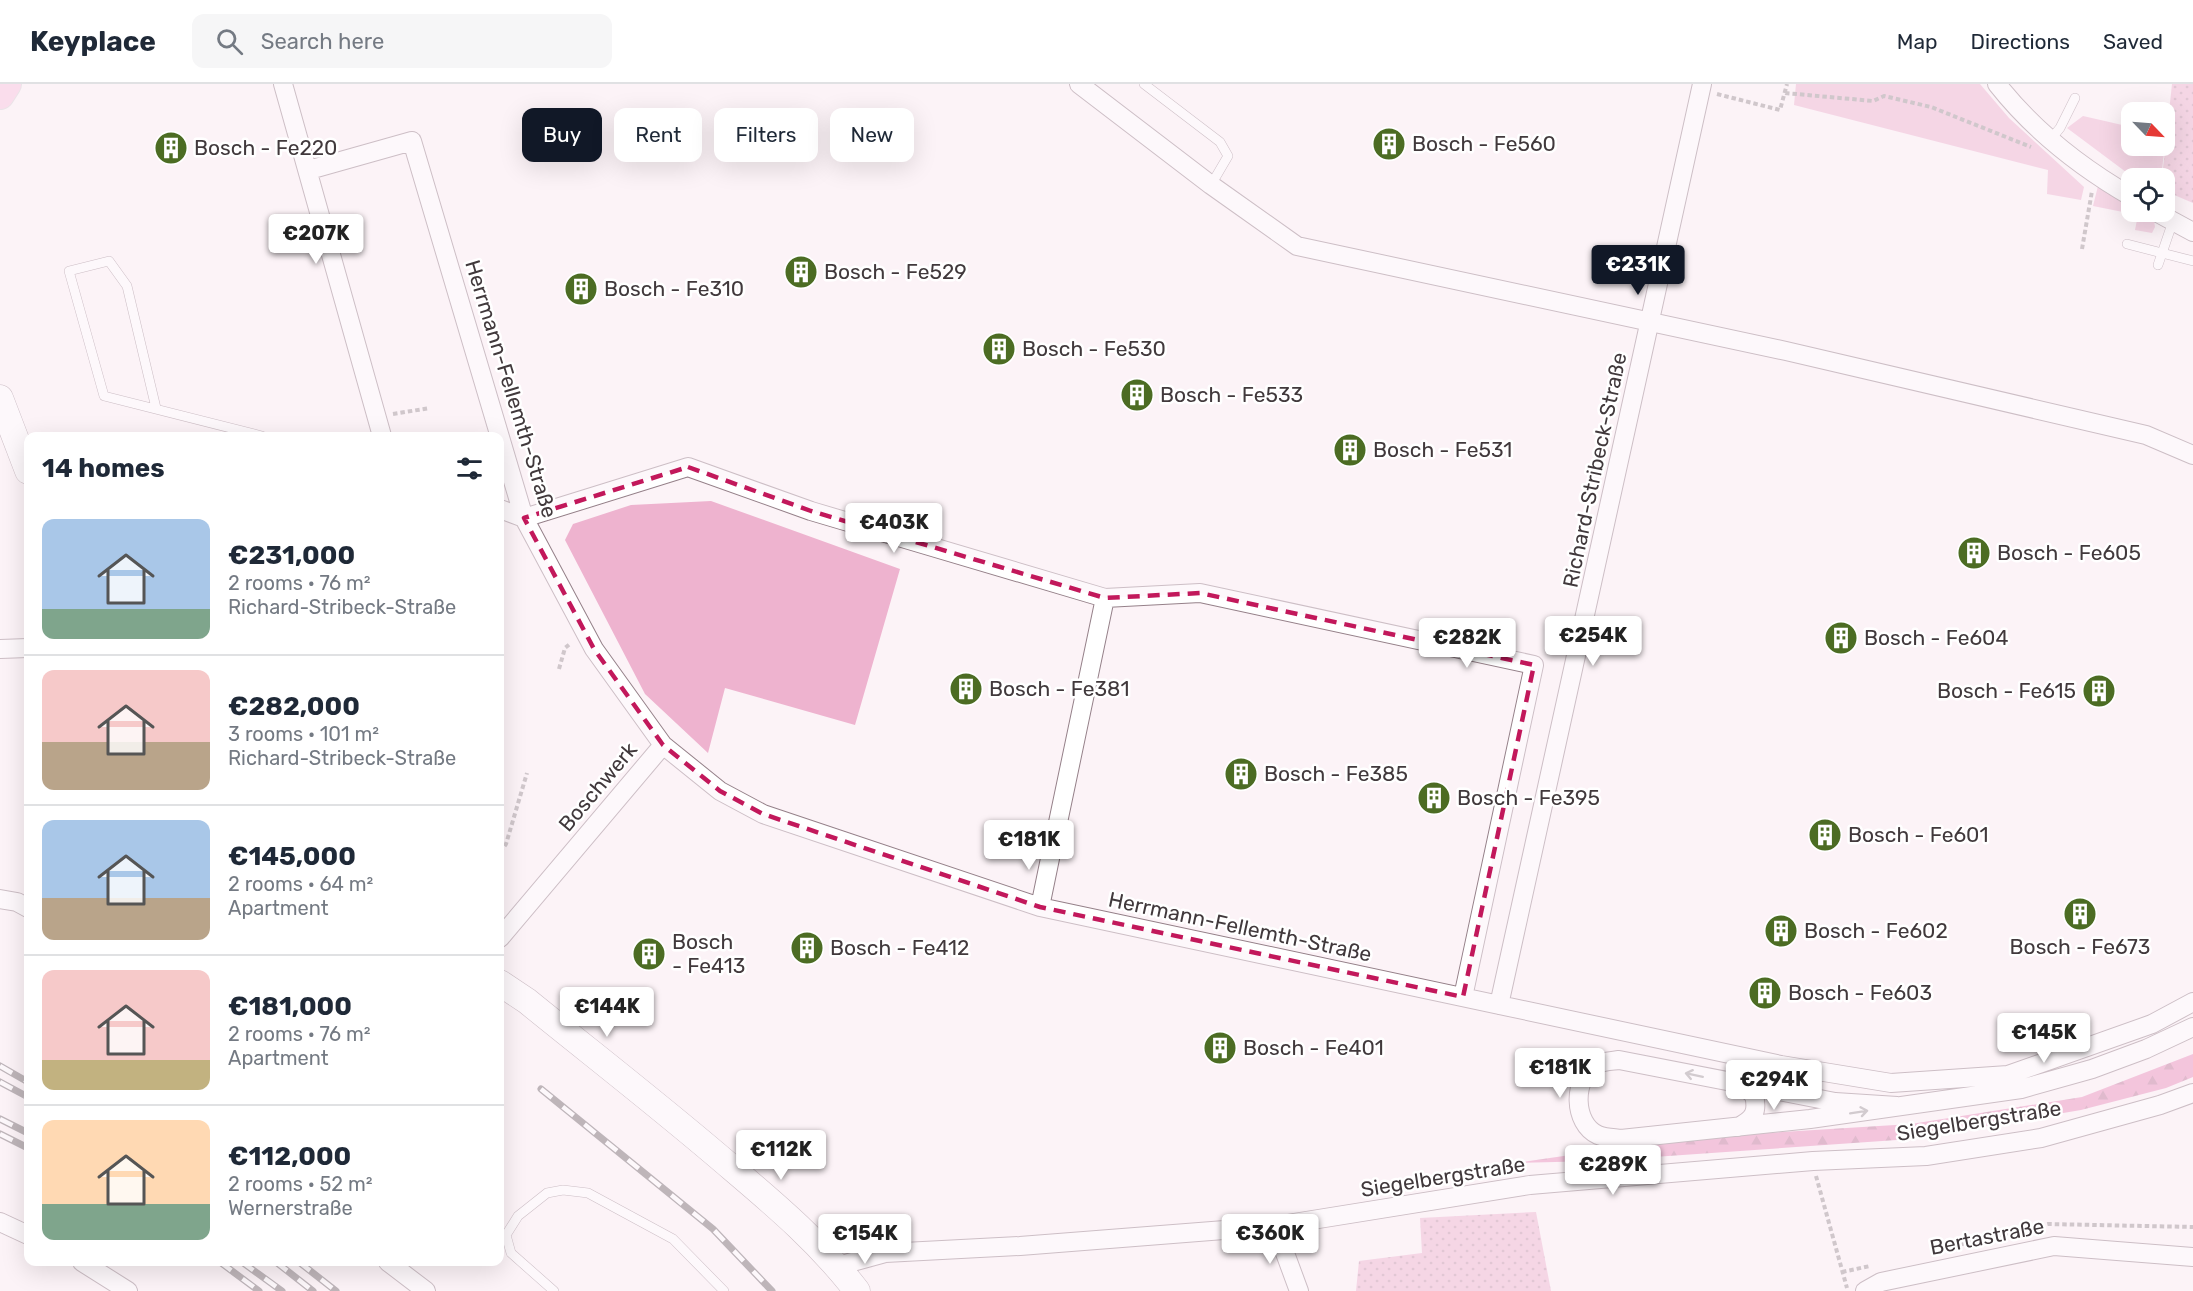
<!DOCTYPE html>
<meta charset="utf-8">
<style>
:root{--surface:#fff;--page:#f6f6f7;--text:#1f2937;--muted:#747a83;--line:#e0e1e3;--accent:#111827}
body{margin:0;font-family:Rubik,sans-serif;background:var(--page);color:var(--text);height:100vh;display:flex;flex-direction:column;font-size:22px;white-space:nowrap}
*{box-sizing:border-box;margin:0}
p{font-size:20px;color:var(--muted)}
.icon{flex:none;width:33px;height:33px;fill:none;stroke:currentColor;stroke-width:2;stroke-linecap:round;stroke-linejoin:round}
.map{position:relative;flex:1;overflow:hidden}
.sheet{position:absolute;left:24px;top:348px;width:480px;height:834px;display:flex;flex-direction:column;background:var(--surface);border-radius:12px;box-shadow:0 6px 24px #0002}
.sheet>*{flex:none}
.top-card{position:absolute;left:522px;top:24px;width:570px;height:54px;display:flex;gap:12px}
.needle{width:39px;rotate:115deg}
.buttons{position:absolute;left:2121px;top:18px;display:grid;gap:12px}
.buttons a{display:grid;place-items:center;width:54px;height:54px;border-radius:12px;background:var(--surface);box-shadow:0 6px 24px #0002;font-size:30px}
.price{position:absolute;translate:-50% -51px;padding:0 14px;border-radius:6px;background:#fff;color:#222;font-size:20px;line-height:39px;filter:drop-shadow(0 2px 3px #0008)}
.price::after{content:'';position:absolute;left:50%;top:36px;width:18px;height:14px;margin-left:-9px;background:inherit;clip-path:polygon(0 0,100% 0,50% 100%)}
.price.on{background:var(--accent);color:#fff}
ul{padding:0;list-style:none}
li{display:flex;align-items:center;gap:18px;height:150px;padding:0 18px}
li+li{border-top:2px solid var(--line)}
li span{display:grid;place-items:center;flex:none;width:168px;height:120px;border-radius:12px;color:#555}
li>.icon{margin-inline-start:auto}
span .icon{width:72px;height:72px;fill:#fffc;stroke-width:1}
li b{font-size:26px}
h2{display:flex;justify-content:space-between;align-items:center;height:72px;padding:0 18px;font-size:26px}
.chip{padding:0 21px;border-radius:12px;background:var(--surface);box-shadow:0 6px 24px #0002;font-size:21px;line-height:54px}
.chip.on{background:var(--accent);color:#fff}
header{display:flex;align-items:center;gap:36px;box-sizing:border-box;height:84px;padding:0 30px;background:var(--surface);border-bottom:2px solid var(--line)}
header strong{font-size:28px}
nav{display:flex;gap:33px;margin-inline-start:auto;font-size:21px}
.search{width:420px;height:54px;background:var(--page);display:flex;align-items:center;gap:15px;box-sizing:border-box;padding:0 21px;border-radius:12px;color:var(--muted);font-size:22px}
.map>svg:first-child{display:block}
.grass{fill:#eeb3cf}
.forest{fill:url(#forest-firs)}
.park{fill:url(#park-dots)}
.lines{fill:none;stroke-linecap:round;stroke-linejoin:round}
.service-casing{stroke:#958089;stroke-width:10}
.minor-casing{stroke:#958089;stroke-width:20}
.secondary-casing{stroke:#958089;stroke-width:27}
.primary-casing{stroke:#d5d3d4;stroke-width:30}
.path{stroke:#9b9396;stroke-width:4;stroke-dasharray:4.5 3;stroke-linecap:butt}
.service{stroke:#fff;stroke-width:9}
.minor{stroke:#fff;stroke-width:18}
.secondary{stroke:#fff;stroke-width:26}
.primary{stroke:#f8c4dd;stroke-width:28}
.rail-casing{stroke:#736a6e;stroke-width:7}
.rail{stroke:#fff;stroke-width:4.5;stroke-dasharray:14;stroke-linecap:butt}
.oneway{stroke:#a09c9e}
.marked{fill:none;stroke:#c2185b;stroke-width:4.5;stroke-dasharray:12 8;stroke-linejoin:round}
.labels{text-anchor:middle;stroke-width:5;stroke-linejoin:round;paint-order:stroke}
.poi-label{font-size:21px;fill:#41393c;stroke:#fff;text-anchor:start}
.street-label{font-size:21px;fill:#41393c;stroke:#fff}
</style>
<header>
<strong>Keyplace</strong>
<div class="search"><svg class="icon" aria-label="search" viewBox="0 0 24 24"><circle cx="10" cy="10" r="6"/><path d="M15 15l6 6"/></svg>Search here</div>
<nav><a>Map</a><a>Directions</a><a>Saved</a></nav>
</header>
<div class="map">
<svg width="2193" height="1207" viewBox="0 0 2193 1207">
<defs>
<pattern id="forest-firs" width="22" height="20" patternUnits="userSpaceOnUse" patternTransform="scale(1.5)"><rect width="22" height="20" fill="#e88fbb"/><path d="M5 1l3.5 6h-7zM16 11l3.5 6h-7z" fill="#be7699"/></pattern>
<pattern id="park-dots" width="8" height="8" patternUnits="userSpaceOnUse" patternTransform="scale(1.5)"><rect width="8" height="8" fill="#eeb3cf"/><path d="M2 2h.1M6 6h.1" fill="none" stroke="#c293a9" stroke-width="1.8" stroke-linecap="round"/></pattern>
</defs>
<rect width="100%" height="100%" fill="#fcf3f7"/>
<path class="grass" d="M1796,0H1980L2009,34L2084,103L2081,116L2047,110L2048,86L1794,21Z
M2083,32L2131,43L2132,62H2164L2166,51L2161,94H2134L2067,44Z
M2098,102L2131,123L2132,128H2140L2154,136L2155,143L2152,149L2135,146L2138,131L2093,122Z
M711,417L900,485L855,641L725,604L708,669L645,610L565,456L573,440L631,421Z"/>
<path class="forest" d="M2193,970V993L2166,1004L2081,1026L1911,1055L1596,1077L1516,1079L1598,1067L1750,1050L1911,1040L2082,1013Z"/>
<path class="park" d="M2172,0H2193V119L2165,107L2164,94H2162Z
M1536,1128L1551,1207H1356L1359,1177L1422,1169L1420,1134Z"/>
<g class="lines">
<g class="service-casing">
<path id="service" d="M1144,0L1220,58L1228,72L1211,101
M2050,56L2060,44L2075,14
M2127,160L2193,177
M2158,181L2173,137
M156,324L127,202L109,177L69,187L104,312L262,352
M554,1207L511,1169L506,1151L518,1132L547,1109L563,1106L588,1109L673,1155L724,1207"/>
</g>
<g class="minor-casing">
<path id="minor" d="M283,0L382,352
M1079,0L1211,101L1297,162L1786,267L2146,351L2193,371
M1997,0C2034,47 2080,83 2132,113
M309,86L412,57L524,434L594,565L663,661L720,707L763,730L1040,823L1781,981L1891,999L2008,991L2152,940L2193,918
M2156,128L2193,148
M500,425L524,434L688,383L811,427L1105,514L1056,748
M1105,514L1200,509L1534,581L1463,913
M0,565L28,564
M0,815L17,818L28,824
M1040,823L1053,760
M500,854L663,661
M1499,921L1702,0
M1897,1022L1835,1018L1619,976C1612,977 1602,977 1596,981C1572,994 1573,1040 1598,1051C1605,1054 1614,1054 1621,1055L1810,1035L2021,1005L2092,985L2146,965L2193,943
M1738,1043C1754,1035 1758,1028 1754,1011L1743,1002
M0,1138L28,1151
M1275,1142L1299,1207
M82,1178L128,1207
M388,1178L426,1207
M838,1182L885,1169L1020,1162L1275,1142L1530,1101L1813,1077L1926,1072L2041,1054L2160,1021L2193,1009
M1865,1207L1881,1198L2054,1162L2193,1173"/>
</g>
<g class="secondary-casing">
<path id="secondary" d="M0,314L28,387
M500,899L527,917C596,973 666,1027 733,1085C779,1124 820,1159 857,1207"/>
</g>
<g class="primary-casing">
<path id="primary" d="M0,11L7,0"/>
</g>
<path class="path" d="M1785,9L1873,17L1884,12L1931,23L2031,63
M1717,10L1780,26L1787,0
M2082,165L2092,107
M393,330L430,324
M559,585L565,564L571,559
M500,768L506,760L527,689
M1816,1092L1847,1204
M1945,1164L2048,1140L2193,1143
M1842,1188L1870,1182"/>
<use href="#service" class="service"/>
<use href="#minor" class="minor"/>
<use href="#secondary" class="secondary"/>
<use href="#primary" class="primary"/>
<g class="rail-casing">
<path id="rail" d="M0,982L28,998
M0,998L28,1013
M541,1005L713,1145L772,1207
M0,1035L28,1049
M0,1050L28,1064
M220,1178L259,1207
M242,1178L282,1207
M276,1178L313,1207
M299,1178L336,1207"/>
</g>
<use href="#rail" class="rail"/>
</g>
<defs><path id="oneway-shaft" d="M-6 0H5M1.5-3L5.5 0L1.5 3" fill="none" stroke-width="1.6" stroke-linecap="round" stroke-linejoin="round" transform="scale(1.5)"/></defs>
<g class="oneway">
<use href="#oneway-shaft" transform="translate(1694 991) rotate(-168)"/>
<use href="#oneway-shaft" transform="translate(1859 1028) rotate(-9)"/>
</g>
<path d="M0 0H2193V1207H0ZM688,383L811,427L1105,514L1200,509L1534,581L1463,913L1040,823L763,730L720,707L663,661L594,565L524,434Z" fill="#fcf3f7" fill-opacity=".55" fill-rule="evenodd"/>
<path class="marked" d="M688,383L811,427L1105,514L1200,509L1534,581L1463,913L1040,823L763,730L720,707L663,661L594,565L524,434Z"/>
<defs>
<g id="building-disc" transform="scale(1.725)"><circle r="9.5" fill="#4c6c23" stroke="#fff"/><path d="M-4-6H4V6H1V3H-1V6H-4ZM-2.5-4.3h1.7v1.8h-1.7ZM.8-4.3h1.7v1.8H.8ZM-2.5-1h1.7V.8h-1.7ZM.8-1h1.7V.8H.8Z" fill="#fff"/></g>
</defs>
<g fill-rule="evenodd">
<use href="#building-disc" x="1389" y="60"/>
<use href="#building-disc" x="171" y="64"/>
<use href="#building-disc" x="801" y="188"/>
<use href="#building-disc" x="581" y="205"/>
<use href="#building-disc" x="999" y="265"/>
<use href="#building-disc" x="1137" y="311"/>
<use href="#building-disc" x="1350" y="366"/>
<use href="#building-disc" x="1974" y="469"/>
<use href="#building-disc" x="1841" y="554"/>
<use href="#building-disc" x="966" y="605"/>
<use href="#building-disc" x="2099" y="607"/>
<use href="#building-disc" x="1241" y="690"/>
<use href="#building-disc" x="1434" y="714"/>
<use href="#building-disc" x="1825" y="751"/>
<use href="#building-disc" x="2080" y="830"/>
<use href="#building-disc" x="1781" y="847"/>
<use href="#building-disc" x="807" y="864"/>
<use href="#building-disc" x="649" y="870"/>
<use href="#building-disc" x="1765" y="909"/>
<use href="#building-disc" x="1220" y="964"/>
</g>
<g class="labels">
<g class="poi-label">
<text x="1412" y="67">Bosch - Fe560</text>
<text x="194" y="71">Bosch - Fe220</text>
<text x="824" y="195">Bosch - Fe529</text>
<text x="604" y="212">Bosch - Fe310</text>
<text x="1022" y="272">Bosch - Fe530</text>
<text x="1160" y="318">Bosch - Fe533</text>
<text x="1373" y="373">Bosch - Fe531</text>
<text x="1997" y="476">Bosch - Fe605</text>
<text x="1864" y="561">Bosch - Fe604</text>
<text x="989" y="612">Bosch - Fe381</text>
<text x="2076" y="614" text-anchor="end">Bosch - Fe615</text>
<text x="1264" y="697">Bosch - Fe385</text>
<text x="1457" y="721">Bosch - Fe395</text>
<text x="1848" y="758">Bosch - Fe601</text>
<text x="1804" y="854">Bosch - Fe602</text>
<text x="672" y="865">Bosch<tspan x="672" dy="24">- Fe413</tspan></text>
<text x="2080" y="870" text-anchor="middle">Bosch - Fe673</text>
<text x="830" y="871">Bosch - Fe412</text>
<text x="1788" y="916">Bosch - Fe603</text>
<text x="1243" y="971">Bosch - Fe401</text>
</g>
<g class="street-label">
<text transform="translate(511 305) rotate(73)" y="7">Herrmann-Fellemth-Straße</text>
<text transform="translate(1595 386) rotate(-78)" y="7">Richard-Stribeck-Straße</text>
<text transform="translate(598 703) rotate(-50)" y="7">Boschwerk</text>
<text transform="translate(1240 843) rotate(12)" y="7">Herrmann-Fellemth-Straße</text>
<text transform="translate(1979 1037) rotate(-9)" y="7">Siegelbergstraße</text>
<text transform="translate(1443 1093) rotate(-9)" y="7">Siegelbergstraße</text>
<text transform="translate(1987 1153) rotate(-11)" y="7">Bertastraße</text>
</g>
</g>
</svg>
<div class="buttons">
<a><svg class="needle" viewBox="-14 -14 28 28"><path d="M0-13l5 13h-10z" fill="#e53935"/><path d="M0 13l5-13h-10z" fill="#747a83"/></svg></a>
<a><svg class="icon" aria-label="locate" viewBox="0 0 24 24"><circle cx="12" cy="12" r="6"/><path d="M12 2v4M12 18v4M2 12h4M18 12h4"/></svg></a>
</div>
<b class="price" style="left:316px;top:181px">€207K</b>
<b class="price on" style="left:1638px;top:212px">€231K</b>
<b class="price" style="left:894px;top:470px">€403K</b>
<b class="price" style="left:1593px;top:583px">€254K</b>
<b class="price" style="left:1467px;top:585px">€282K</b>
<b class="price" style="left:1029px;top:787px">€181K</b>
<b class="price" style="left:607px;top:954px">€144K</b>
<b class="price" style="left:2044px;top:980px">€145K</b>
<b class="price" style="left:1560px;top:1015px">€181K</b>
<b class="price" style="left:1774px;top:1027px">€294K</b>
<b class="price" style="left:781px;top:1097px">€112K</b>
<b class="price" style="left:1613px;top:1112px">€289K</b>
<b class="price" style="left:865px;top:1181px">€154K</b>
<b class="price" style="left:1270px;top:1181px">€360K</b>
<div class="top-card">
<a class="chip on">Buy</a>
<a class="chip">Rent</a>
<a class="chip">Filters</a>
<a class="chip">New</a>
</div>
<section class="sheet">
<h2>14 homes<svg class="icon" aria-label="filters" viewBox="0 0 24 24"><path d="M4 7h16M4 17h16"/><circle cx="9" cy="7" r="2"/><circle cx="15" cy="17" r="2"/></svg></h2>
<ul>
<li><span style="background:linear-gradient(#a9c7e8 75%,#7fa58c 0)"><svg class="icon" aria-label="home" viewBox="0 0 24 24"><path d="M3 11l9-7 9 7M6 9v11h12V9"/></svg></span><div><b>€231,000</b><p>2 rooms · 76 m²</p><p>Richard-Stribeck-Straße</p></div></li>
<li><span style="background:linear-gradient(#f6c9c9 60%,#b9a48a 0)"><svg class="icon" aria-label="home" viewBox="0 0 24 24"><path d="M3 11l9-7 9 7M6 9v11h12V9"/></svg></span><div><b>€282,000</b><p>3 rooms · 101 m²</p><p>Richard-Stribeck-Straße</p></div></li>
<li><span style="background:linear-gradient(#a9c7e8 65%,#b9a48a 0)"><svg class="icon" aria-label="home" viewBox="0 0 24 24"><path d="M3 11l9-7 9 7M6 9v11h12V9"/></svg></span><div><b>€145,000</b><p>2 rooms · 64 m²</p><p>Apartment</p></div></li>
<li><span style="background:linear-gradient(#f6c9c9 75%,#c2b280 0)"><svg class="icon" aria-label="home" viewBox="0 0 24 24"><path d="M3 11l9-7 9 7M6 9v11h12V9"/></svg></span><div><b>€181,000</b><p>2 rooms · 76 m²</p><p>Apartment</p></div></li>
<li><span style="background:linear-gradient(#ffd9b3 70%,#7fa58c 0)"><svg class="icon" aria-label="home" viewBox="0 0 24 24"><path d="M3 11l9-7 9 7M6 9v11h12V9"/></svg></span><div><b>€112,000</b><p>2 rooms · 52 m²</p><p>Wernerstraße</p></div></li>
</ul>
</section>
</div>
